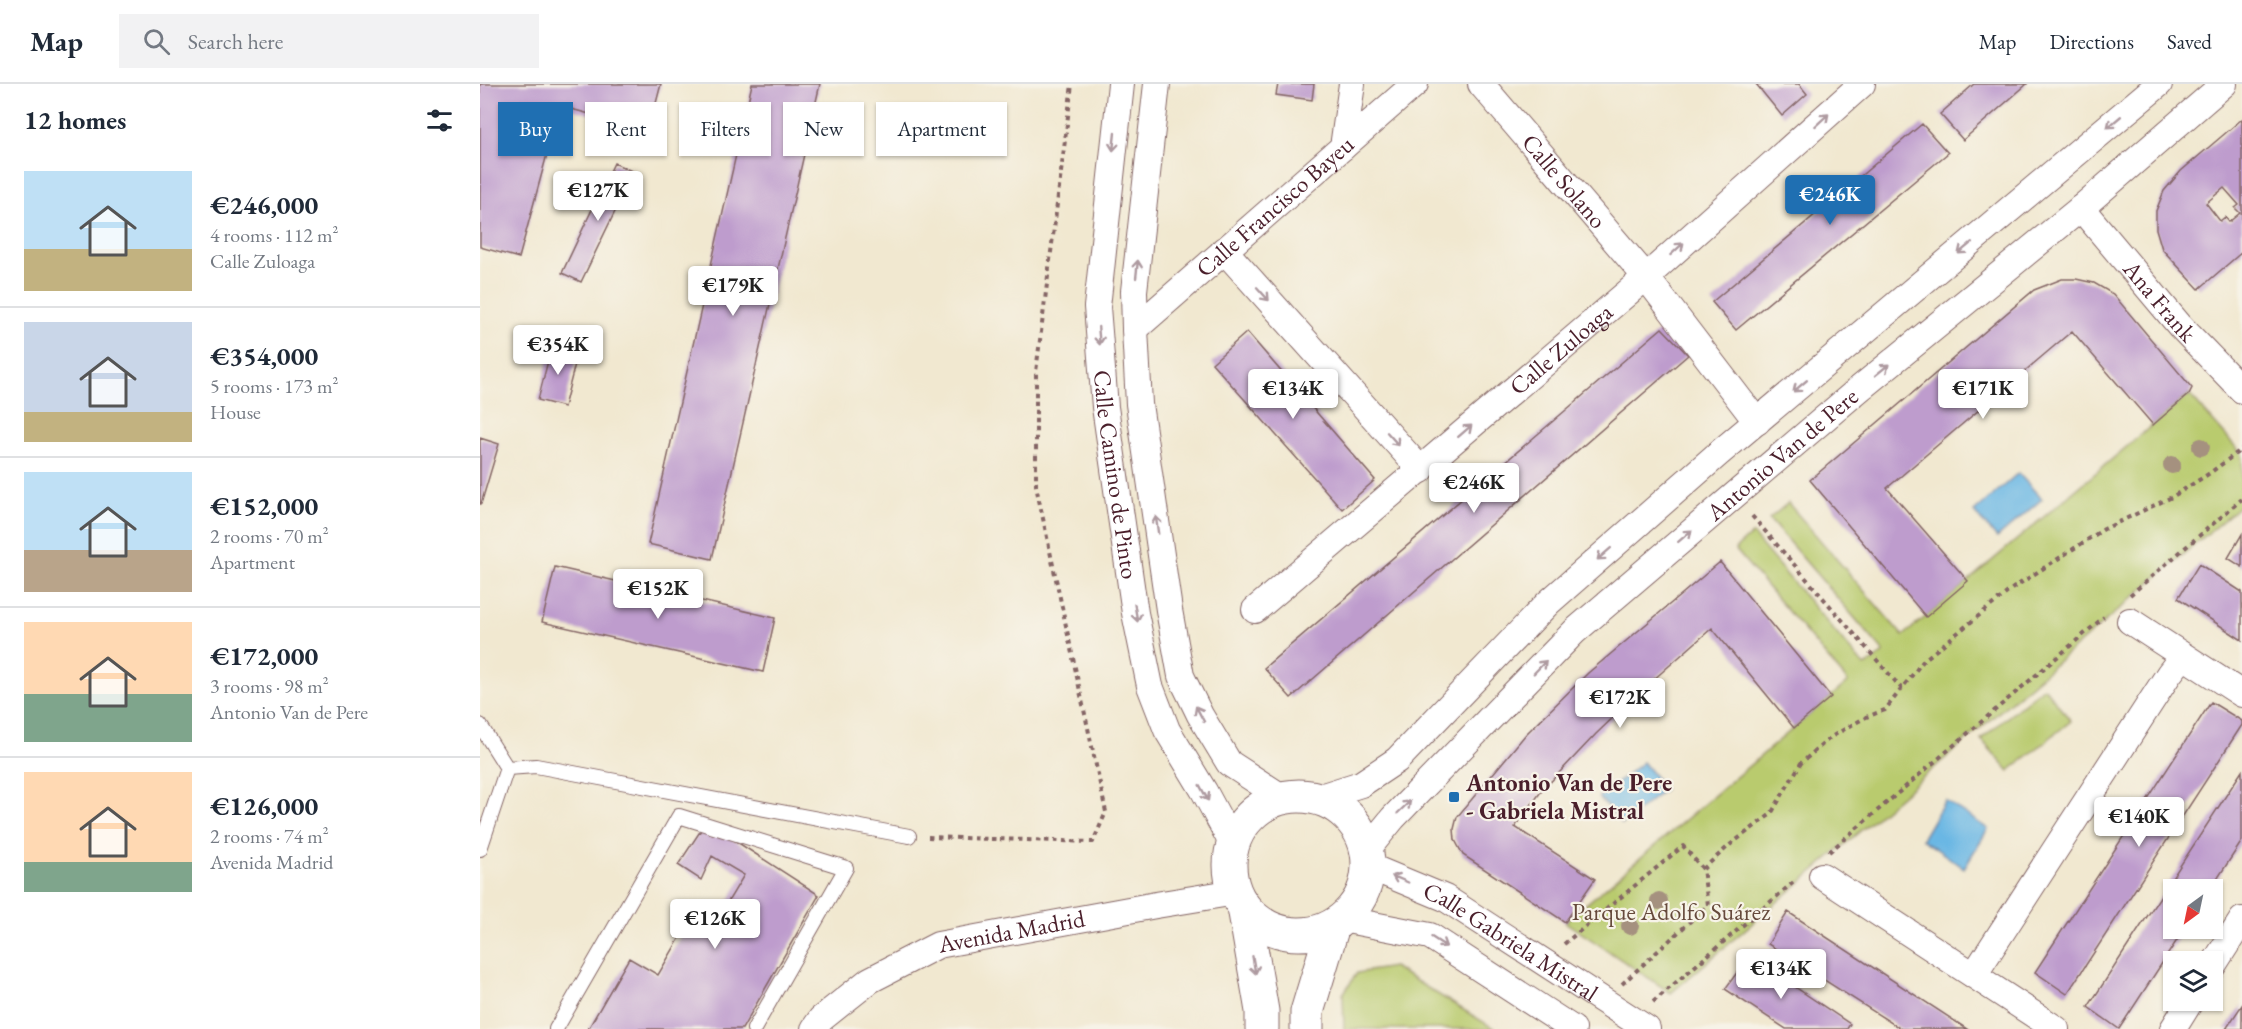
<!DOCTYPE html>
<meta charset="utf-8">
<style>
:root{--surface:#fff;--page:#f2f2f3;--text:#1f2937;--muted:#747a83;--line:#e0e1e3;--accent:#1f6fb2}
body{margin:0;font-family:"EB Garamond",serif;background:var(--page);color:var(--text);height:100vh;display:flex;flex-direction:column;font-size:22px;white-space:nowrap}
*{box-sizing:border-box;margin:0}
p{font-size:20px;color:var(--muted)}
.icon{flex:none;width:33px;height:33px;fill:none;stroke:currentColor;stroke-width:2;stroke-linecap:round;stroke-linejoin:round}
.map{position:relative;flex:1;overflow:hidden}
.details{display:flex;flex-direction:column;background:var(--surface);width:480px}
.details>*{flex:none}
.hud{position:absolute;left:18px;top:18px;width:570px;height:54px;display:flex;gap:12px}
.needle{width:39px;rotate:213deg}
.controls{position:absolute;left:1683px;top:795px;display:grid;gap:12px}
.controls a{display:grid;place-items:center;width:60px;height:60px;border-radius:0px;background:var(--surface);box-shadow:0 2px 4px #0004;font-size:30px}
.price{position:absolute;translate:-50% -51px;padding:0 14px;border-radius:6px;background:#fff;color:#222;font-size:20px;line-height:39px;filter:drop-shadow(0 2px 3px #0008)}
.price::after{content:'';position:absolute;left:50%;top:36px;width:18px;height:14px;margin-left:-9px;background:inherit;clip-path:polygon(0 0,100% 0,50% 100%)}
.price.current{background:var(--accent);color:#fff}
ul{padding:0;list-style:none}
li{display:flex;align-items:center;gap:18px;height:150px;padding:0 24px}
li+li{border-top:2px solid var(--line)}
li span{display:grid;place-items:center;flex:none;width:168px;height:120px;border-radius:0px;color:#555}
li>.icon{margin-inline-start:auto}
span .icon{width:72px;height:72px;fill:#fffc;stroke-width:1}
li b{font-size:26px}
h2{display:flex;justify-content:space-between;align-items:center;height:72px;padding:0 24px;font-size:26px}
.pill{padding:0 21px;border-radius:0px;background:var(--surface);box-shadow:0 2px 4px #0004;font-size:21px;line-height:54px}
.pill.current{background:var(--accent);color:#fff}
header{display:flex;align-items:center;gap:36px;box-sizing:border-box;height:84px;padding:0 30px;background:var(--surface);border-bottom:2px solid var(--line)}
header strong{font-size:28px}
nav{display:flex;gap:33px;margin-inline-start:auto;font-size:21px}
.search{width:420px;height:54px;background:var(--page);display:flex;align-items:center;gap:15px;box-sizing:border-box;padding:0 21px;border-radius:0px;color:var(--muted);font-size:22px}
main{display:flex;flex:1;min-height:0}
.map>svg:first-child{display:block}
.green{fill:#b9cb6e;stroke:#82754c;stroke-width:1.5}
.water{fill:#6ab7e4;stroke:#5a6b88;stroke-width:1.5}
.building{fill:#be9ccd;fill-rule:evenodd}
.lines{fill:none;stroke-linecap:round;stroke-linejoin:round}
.lane-casing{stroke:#846565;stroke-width:16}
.street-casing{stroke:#846565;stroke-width:28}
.secondary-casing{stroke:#846565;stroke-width:35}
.path{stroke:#846565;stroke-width:4;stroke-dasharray:4.5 4.5;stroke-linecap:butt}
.lane{stroke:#fff;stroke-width:14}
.street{stroke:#fff;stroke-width:26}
.secondary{stroke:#fff;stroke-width:33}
.tree{fill:#a5917f}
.oneway{stroke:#ae9aa0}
.poi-dot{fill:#1f6fb2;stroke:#f7f3e8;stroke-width:2}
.labels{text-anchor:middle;stroke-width:4.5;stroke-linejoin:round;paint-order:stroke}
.street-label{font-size:24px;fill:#4a1f2b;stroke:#f7f3e8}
.poi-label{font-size:24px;font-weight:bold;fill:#4a1f2b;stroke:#f7f3e8;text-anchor:start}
.park-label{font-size:24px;fill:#664a3c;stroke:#f7f3e8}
</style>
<header>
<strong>Map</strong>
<div class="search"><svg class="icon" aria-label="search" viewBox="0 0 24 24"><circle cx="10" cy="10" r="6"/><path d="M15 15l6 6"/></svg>Search here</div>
<nav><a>Map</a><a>Directions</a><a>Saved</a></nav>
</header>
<main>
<section class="details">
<h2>12 homes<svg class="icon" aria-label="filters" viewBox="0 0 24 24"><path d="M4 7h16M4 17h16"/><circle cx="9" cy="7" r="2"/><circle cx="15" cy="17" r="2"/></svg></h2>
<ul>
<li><span style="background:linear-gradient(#bfe0f5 65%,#c2b280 0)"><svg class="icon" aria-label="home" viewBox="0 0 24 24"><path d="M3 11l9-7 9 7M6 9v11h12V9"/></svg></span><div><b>€246,000</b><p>4 rooms · 112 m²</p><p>Calle Zuloaga</p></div></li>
<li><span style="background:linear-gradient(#c9d6e8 75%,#c2b280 0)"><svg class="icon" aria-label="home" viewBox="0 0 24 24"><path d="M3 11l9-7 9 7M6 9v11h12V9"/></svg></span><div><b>€354,000</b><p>5 rooms · 173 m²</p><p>House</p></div></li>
<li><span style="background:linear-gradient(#bfe0f5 65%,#b9a48a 0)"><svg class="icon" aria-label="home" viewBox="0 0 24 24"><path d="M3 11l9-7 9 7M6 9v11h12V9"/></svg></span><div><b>€152,000</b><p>2 rooms · 70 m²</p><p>Apartment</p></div></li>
<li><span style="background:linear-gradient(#ffd9b3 60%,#7fa58c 0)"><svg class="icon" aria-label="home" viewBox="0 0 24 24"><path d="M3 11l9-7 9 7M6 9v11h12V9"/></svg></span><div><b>€172,000</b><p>3 rooms · 98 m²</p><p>Antonio Van de Pere</p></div></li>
<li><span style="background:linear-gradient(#ffd9b3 75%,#7fa58c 0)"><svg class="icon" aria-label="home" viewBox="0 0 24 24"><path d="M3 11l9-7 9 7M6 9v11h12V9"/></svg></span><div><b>€126,000</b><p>2 rooms · 74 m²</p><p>Avenida Madrid</p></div></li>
</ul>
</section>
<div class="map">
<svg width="1762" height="945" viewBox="0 0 1762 945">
<rect width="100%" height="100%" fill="#f7f3e8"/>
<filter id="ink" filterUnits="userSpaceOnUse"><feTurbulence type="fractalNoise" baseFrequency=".0167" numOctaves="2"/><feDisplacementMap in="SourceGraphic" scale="12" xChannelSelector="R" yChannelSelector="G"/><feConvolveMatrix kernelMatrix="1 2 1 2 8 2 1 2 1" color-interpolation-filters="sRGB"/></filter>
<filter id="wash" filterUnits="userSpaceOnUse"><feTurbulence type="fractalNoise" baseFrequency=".008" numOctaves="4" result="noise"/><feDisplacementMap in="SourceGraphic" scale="24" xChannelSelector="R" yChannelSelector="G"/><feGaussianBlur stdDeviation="1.35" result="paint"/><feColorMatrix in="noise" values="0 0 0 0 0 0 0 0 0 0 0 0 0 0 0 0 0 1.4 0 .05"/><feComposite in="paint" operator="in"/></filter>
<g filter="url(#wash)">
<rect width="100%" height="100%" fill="#f1e8d0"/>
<path class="green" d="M1709,310L1762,370V420L1191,909L1085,838L1368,598L1255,465L1272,450L1385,583L1404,568L1289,435L1308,419L1423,552Z
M1564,603L1591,637L1529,687L1501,655Z
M913,883L1015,945H864L863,910L877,889Z"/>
<path class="water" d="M1538,389L1562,415L1517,454L1494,428Z
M1163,678L1185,705L1142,740L1119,713Z
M1465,716L1508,745L1484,784L1442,755Z"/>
<g id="blocks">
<path class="building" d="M0,0H181L169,46L80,22L39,174L0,163Z
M272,0H340L232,475L168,460Z
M798,0H834L832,16L796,11Z
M1276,0H1319L1327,10L1302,32Z
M1494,0H1547L1483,56L1460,30Z
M1762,35V168L1719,205L1682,165L1676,145V127L1684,107L1701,87ZM1744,104L1759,121L1755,124L1760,129L1749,138L1745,133L1740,137L1726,119Z
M1442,40L1468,69L1256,246L1232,218Z
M134,79L154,88L101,198L82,189Z
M1582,195H1596L1614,199L1633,210L1712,304L1709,310L1673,341L1592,247L1407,404L1488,497L1446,533L1330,396L1554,206Z
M1182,244L1208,271L811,614L784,584Z
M767,248L895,396L862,425L732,279Z
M72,261L98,268L84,323L58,316Z
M0,354L19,360L1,420H0Z
M1762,450V483L1748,474Z
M1240,478L1351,613L1314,644L1232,544L1164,604L1116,650L1060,709L1035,743L1115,795L1085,838L983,771L975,756L974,745L977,733L1046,650L1108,589Z
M1719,480L1762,508V556L1698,514Z
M75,483L295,534L283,588L62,538Z
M1731,618L1762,637V641L1587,910L1555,888Z
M1762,687V757L1730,806H1694V844H1705L1639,945L1608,923Z
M221,746L243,749L339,811L262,945H108L149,874L178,891L218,823L237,836L264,791L232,772L221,796L198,781Z
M1308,828L1487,945H1421L1288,860Z
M1269,872L1370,940L1367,945H1306L1245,905Z
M1762,921V945H1746Z"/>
</g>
</g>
<g filter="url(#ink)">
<use href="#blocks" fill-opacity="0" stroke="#846565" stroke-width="1.5"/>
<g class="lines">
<g class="lane-casing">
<path id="lane" d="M0,641L27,684
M0,765L27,684L56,682L429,752
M76,945L199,732L366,784L274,945"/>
</g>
<g class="street-casing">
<g id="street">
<path id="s1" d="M641,0L617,223L625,323L655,529L670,602L687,646L724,707L753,761"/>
<path d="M677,0L654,207L655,245L659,320L689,526L701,592L720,631L749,679L803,714"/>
<path id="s2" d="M1001,0L1166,193L1277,338"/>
<path d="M863,63L872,0"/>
<path id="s3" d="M1601,124L1700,242L1762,306"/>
<path d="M744,166L941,386"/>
<path id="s4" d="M655,245L935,0"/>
<path id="s5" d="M775,526L1166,193L1382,0"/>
<path d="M1650,537L1762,610"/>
<path d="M837,714L881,700L917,676L1068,519L1238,370L1679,0"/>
<path id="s6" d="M886,767L913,734L1095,547L1378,306L1601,124L1744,0"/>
<path id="s7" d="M888,782L965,814L1167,945"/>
<path d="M1342,792L1576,945"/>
<path d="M862,835L950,852L1093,945"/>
<path d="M1732,883L1762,836"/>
<path d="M1494,891L1689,590L1703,572"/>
<path id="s8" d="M334,945L341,935L390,896L458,861L676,821L756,808"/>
<path d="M1693,945L1711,916"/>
</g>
</g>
<g class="secondary-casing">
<path id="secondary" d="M750 781a69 69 0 1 1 138 0a69 69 0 1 1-138 0Z
M764,823L782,927V945
M827,945V928L853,842"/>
</g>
<path class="path" d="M1272,432L1422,605
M1650,511L1762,415
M448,753L613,758L626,728L556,402V288L592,0
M1349,768L1624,533
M1084,860L1203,762L1223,785
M1142,900L1228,821L1223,785L1251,760L1291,730L1321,679L1351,653L1386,633L1405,626L1444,576L1533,504L1624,445L1692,413L1730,389L1762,365
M1173,918L1316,796"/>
<use href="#lane" class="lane"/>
<use href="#street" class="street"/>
<use href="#secondary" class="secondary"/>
</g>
<g class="tree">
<circle cx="1721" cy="363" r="9"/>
<circle cx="1692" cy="381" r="9"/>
<circle cx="1179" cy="817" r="9"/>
<circle cx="1150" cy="842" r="9"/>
</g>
<defs><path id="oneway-shaft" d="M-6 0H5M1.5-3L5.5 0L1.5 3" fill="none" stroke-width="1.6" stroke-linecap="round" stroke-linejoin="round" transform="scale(1.5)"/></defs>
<g class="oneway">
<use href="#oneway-shaft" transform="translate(1342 36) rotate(-42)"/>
<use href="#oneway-shaft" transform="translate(1634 38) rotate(140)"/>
<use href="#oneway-shaft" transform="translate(634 58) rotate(96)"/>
<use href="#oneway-shaft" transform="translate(1485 164) rotate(140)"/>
<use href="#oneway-shaft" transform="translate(1197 165) rotate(-42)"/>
<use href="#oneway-shaft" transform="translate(657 185) rotate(-84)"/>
<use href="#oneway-shaft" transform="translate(783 210) rotate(48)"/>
<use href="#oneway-shaft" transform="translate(619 252) rotate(85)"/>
<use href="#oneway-shaft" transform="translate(1402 286) rotate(-39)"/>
<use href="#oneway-shaft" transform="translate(1320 302) rotate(140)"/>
<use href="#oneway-shaft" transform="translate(985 347) rotate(-41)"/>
<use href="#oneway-shaft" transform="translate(913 355) rotate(48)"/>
<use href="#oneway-shaft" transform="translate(677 441) rotate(-98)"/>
<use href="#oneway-shaft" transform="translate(1205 452) rotate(-41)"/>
<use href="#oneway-shaft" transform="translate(1124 470) rotate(139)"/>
<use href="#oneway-shaft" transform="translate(656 529) rotate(80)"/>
<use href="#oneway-shaft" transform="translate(1060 583) rotate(-46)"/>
<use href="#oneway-shaft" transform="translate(720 630) rotate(-118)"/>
<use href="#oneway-shaft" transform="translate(724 709) rotate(61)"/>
<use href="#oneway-shaft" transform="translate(924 723) rotate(-44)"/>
<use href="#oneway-shaft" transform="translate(920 795) rotate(-157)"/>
<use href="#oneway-shaft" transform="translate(959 858) rotate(33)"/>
<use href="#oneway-shaft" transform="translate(774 881) rotate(80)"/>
</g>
</g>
<rect class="poi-dot" x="968" y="707" width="12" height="12" rx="3"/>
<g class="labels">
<g class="street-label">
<text dy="8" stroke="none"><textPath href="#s2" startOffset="128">Calle Solano</textPath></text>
<text dy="8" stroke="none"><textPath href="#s4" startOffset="186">Calle Francisco Bayeu</textPath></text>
<text dy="8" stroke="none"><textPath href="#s3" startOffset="122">Ana Frank</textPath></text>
<text dy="8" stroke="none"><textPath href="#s5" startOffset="402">Calle Zuloaga</textPath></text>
<text dy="8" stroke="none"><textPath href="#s6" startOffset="576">Antonio Van de Pere</textPath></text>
<text dy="8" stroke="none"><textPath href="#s1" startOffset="393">Calle Camino de Pinto</textPath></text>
<text dy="8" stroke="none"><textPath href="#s8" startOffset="226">Avenida Madrid</textPath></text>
<text dy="8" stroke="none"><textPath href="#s7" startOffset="162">Calle Gabriela Mistral</textPath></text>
</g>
<g class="poi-label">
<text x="986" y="707">Antonio Van de Pere<tspan x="986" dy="28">- Gabriela Mistral</tspan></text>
</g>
<g class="park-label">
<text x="1191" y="836">Parque Adolfo Suárez</text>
</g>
</g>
</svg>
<div class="controls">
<a><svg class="needle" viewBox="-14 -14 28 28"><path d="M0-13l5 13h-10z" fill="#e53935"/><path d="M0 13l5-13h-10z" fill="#747a83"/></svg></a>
<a><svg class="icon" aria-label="layers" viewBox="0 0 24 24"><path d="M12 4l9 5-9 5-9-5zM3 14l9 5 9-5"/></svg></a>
</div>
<b class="price" style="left:118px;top:138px">€127K</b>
<b class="price current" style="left:1350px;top:142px">€246K</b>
<b class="price" style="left:253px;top:233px">€179K</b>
<b class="price" style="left:78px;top:292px">€354K</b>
<b class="price" style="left:813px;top:336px">€134K</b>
<b class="price" style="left:1503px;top:336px">€171K</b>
<b class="price" style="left:994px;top:430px">€246K</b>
<b class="price" style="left:178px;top:536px">€152K</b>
<b class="price" style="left:1140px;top:645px">€172K</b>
<b class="price" style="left:1659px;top:764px">€140K</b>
<b class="price" style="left:235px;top:866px">€126K</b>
<b class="price" style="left:1301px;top:916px">€134K</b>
<div class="hud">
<a class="pill current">Buy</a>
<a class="pill">Rent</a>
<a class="pill">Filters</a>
<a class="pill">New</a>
<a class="pill">Apartment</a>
</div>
</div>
</main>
